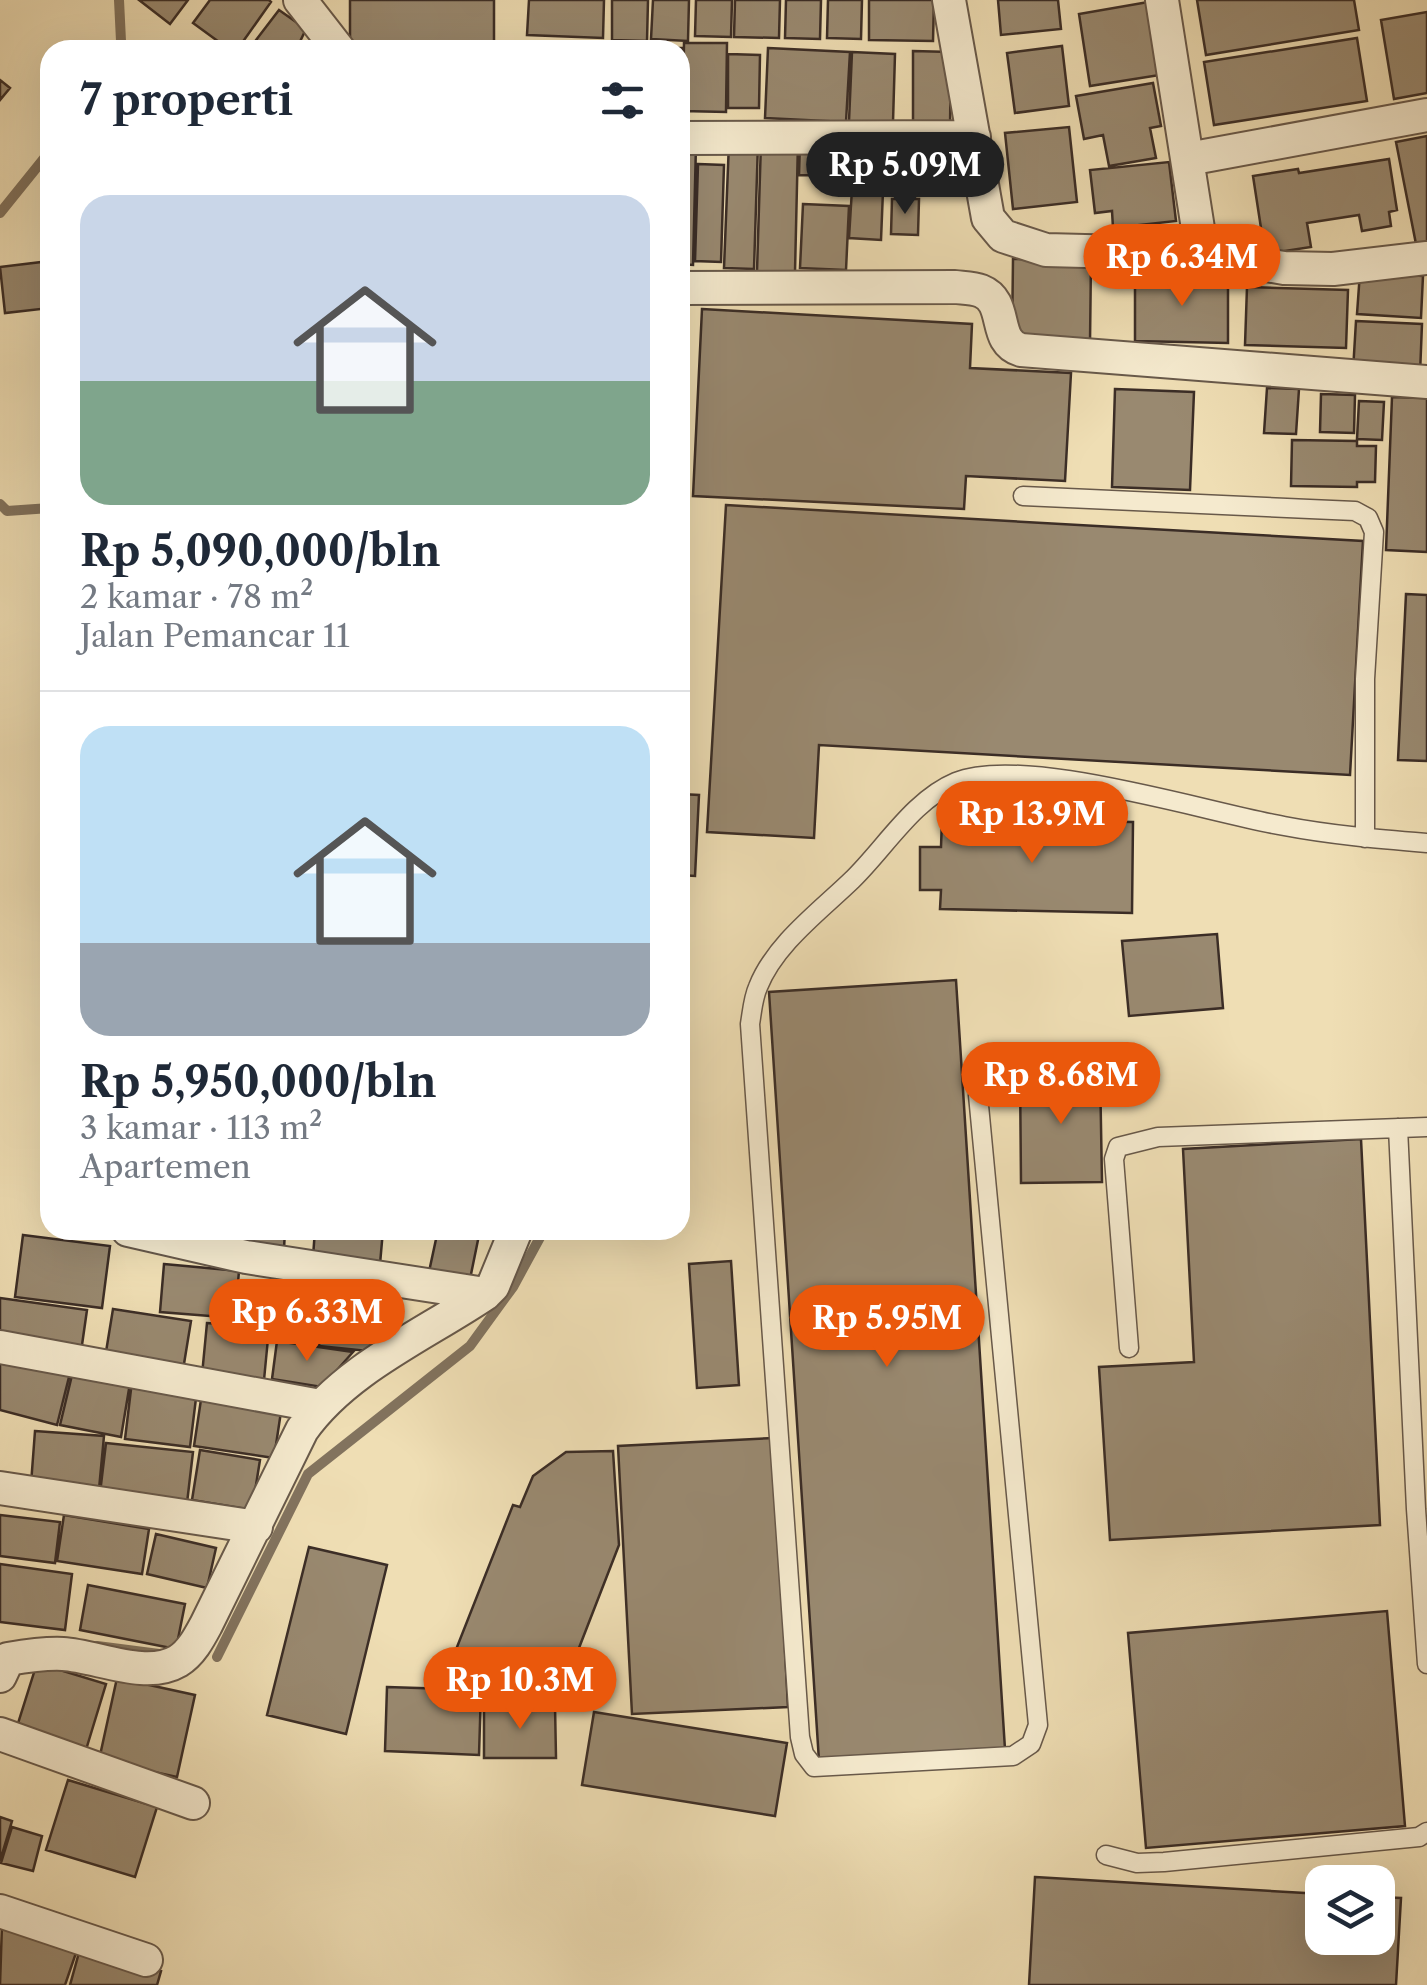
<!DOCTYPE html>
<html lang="id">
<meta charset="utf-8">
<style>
:root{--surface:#fff;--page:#f6f6f7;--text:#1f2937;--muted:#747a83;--line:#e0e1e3;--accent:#ea580c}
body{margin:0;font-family:"Libre Caslon Text",serif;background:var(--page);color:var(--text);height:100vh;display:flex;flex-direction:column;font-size:38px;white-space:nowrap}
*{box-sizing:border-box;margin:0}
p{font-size:32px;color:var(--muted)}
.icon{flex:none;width:55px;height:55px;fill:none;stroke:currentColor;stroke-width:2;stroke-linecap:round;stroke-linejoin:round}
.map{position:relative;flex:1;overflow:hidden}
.panel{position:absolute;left:40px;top:40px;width:650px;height:1200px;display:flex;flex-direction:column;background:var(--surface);border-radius:30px;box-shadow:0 10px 40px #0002}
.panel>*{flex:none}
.buttons{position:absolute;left:1305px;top:1865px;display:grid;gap:20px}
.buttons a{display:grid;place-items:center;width:90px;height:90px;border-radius:20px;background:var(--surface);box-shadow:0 10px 40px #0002;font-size:50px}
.price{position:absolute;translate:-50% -85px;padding:0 22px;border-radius:35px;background:var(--accent);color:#fff;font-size:32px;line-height:65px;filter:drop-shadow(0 2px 5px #0008)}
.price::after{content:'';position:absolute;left:50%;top:60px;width:30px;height:22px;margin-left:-15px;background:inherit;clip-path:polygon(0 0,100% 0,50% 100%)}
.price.on{background:#222;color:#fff}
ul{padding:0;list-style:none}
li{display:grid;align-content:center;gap:20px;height:530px;padding:0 40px}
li+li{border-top:2px solid var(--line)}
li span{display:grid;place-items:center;height:310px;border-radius:30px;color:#555}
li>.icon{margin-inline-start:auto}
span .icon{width:180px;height:180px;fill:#fffc;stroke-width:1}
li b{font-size:42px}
h2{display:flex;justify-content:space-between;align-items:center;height:120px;padding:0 40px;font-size:42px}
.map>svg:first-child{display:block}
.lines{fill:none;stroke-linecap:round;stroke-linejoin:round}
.stream{stroke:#82735e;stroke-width:10}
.building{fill:#998970;stroke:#3b2d26;stroke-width:2.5}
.lane-casing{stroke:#68594a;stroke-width:21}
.street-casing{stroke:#68594a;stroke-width:36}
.lane{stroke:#f5eace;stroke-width:18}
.street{stroke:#f5eace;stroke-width:32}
</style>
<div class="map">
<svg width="1427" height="1985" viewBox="0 0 1427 1985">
<rect width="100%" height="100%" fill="#efdeb4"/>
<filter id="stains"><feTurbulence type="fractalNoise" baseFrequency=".002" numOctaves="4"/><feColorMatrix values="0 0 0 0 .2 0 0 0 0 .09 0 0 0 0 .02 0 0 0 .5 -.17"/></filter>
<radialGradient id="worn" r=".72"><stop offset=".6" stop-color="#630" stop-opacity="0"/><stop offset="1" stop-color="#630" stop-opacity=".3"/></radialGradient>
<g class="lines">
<path class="stream" d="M117,50L121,41L119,0
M0,213L50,151
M0,504L7,511L50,508
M97,1646L159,1654
M217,1657L308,1474L470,1346L513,1287L544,1230"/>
</g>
<path class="building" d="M139,0H188L170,24Z
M210,0H269L271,2L237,50H230L193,23Z
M350,0H494V43L350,41Z
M529,0H604L603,38L527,35Z
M612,0H648L647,41L612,40Z
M653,0H689L688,41L651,39Z
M696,0H732L731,37L695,36Z
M735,0H780L779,38L734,37Z
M786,0H821L820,39L785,38Z
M828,0H862L861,39L827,38Z
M869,0H934L933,41L869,40Z
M998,0H1058L1061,29L1001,35Z
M1197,0H1354L1359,30L1206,55Z
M1154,1L1166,74L1090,86L1079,14Z
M279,10L306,29L296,50H275L256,40Z
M1427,12V93L1394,99L1381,20Z
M1357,38L1367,101L1214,125L1204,62Z
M517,42H558V50H516Z
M563,43L599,44V50H563Z
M684,43H727L726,112L683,111Z
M1062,46L1069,106L1015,113L1007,53Z
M647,48H682L681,113L680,50Z
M768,48L850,52L846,122L765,118Z
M913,51L951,52L950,127H913Z
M852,52L895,54L893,122L849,121Z
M728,54L760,55L759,108H728Z
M0,80L10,88L0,100Z
M1153,83L1161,126L1150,128L1156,158L1109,166L1103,135L1084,139L1076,96Z
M1069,127L1077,202L1013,209L1005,133Z
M1427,136V242L1416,244L1396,142Z
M729,142L758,143L754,269L724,268Z
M761,142H798L795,272L757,271Z
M800,142L842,143L841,176L799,175Z
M680,144L696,145L693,265L680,264Z
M1389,159L1397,210L1389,212L1391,226L1362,231L1359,215L1307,223L1311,247L1265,254L1253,176L1298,169L1299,173Z
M1169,162L1176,221L1113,228L1112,211L1095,213L1090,170Z
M698,164L724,165L721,262L695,261Z
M852,189L883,191L881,240L849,238Z
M892,199H919L918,235L891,234Z
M803,204L849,206L846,270L800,268Z
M1013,259L1091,260L1090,342L1012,341Z
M50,261V308L5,313L0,267Z
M1360,272L1423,276L1421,318L1357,314Z
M1135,275L1228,276V343L1135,341Z
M1247,287L1348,290L1346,348L1245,345Z
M702,309L972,324L970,368L1071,373L1065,481L966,476L964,509L693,496Z
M1356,321L1422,324L1420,374L1353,371Z
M1267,388L1299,389L1296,434L1264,433Z
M1115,389L1194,392L1190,490L1112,487Z
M1321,394L1355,395L1354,433L1320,432Z
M1392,397L1427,398V552L1386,550Z
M1359,401L1384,402L1382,440L1357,439Z
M1292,440L1357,441V446H1376L1375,482H1357V487L1291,486Z
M726,505L1363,541L1350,775L819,745L814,838L707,832Z
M1406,594L1427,595V761L1398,760Z
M680,794L699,795L695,876L680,875Z
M942,819L1133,822L1132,913L940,909L941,890H920V847H941Z
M1217,934L1223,1008L1129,1016L1122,941Z
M956,980L1005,1749L819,1761L769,992Z
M1100,1070L1102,1182L1021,1183L1020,1071Z
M1361,1139L1380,1525L1110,1540L1099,1367L1194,1362L1183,1149Z
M223,1230H285L284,1249L223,1247Z
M315,1230H383L380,1264L313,1257Z
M438,1230L479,1235L468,1289L427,1281Z
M23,1235L110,1246L102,1308L15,1297Z
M731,1261L739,1385L697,1388L689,1264Z
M164,1264L239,1271L235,1318L160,1312Z
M326,1280L395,1288L388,1353L319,1346Z
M0,1298L87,1310L81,1352L0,1341Z
M113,1309L191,1321L183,1370L105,1358Z
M207,1323L269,1328L264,1380L202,1375Z
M277,1341L353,1352L322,1387L272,1379Z
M0,1350L71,1369L57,1425L0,1410Z
M73,1371L130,1383L121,1437L60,1425Z
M132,1381L197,1390L190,1447L125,1439Z
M202,1393L282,1405L274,1458L194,1446Z
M35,1431L104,1436L99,1489L31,1484Z
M774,1438L788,1707L632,1714L618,1446Z
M106,1443L193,1452L187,1503L100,1493Z
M200,1450L260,1460L252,1510L192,1500Z
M613,1451L619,1545L563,1689L457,1647L513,1505L520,1507L533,1476L566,1452Z
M0,1515L60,1522L55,1563L0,1556Z
M64,1515L149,1529L142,1574L57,1561Z
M156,1534L216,1548L207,1588L147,1574Z
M309,1547L387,1565L346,1734L267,1715Z
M0,1564L72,1574L65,1630L0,1622Z
M88,1585L185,1604L176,1649L80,1630Z
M1387,1611L1405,1826L1146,1848L1128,1633Z
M37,1663L106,1684L85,1753L15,1733Z
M117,1678L195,1695L177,1777L99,1760Z
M387,1687L481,1690L479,1755L385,1751Z
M484,1705H555L556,1758H484Z
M594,1712L787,1743L775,1816L582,1785Z
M68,1780L157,1807L135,1877L46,1850Z
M0,1817L12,1821L0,1861Z
M12,1827L42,1836L33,1871L1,1863Z
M1035,1877L1322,1894V1938H1378V1897L1401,1898L1396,1985H1029Z
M2,1924L77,1950L65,1985H0Z
M80,1949L161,1971L157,1985H70Z"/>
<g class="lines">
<g class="lane-casing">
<path id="lane" d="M1023,496L1355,511L1368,518L1374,532L1365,679V838
M978,1095L1038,1725L1031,1744L1013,1756L814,1767L804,1754L800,1737L750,1024C752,1012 753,998 758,987C775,944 820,911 852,880C885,848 913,800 956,782C1023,754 1209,813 1284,826C1331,835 1379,839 1427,843
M1398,1128L1416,1509L1427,1664
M1129,1348L1114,1159L1118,1147L1158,1137L1427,1127
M1106,1855L1137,1863L1164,1862L1419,1837L1427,1832"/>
</g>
<g class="street-casing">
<path id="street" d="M300,0L339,50
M949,0L988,218L1003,236L1046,250L1202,254L1284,268L1333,269L1427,258
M1162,0L1202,254
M680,138L974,137
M1188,159L1427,115
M680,288L955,287C963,288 973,288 981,291C1009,302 992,342 1021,350L1427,382
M128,1230L246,1257L485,1294
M0,1347L320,1406
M0,1488L256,1527
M0,1676L8,1659C26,1656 45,1653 63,1654C97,1656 146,1680 178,1661C191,1653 199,1638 206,1625L302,1430C345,1369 424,1335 485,1294L493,1286L516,1230
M0,1734L193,1803
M0,1911L146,1960"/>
</g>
<use href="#lane" class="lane"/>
<use href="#street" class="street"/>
</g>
<rect width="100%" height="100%" filter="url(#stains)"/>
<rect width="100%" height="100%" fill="url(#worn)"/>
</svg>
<div class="buttons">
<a><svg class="icon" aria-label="layers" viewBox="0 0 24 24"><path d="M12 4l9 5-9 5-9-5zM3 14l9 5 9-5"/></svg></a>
</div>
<b class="price on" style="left:905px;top:217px">Rp 5.09M</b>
<b class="price" style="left:1182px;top:309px">Rp 6.34M</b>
<b class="price" style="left:1032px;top:866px">Rp 13.9M</b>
<b class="price" style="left:1061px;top:1127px">Rp 8.68M</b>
<b class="price" style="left:307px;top:1364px">Rp 6.33M</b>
<b class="price" style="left:887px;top:1370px">Rp 5.95M</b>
<b class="price" style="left:520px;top:1732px">Rp 10.3M</b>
<section class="panel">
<h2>7 properti<svg class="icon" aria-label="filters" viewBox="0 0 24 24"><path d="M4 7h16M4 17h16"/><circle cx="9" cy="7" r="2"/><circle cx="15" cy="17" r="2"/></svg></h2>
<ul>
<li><span style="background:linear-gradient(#c9d6e8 60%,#7fa58c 0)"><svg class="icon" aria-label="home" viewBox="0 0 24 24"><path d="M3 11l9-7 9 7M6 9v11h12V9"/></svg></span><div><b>Rp 5,090,000/bln</b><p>2 kamar · 78 m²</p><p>Jalan Pemancar 11</p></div></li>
<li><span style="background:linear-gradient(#bfe0f5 70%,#9aa5b1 0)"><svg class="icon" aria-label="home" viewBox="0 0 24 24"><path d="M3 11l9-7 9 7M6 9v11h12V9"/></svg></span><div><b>Rp 5,950,000/bln</b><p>3 kamar · 113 m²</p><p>Apartemen</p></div></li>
</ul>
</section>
</div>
